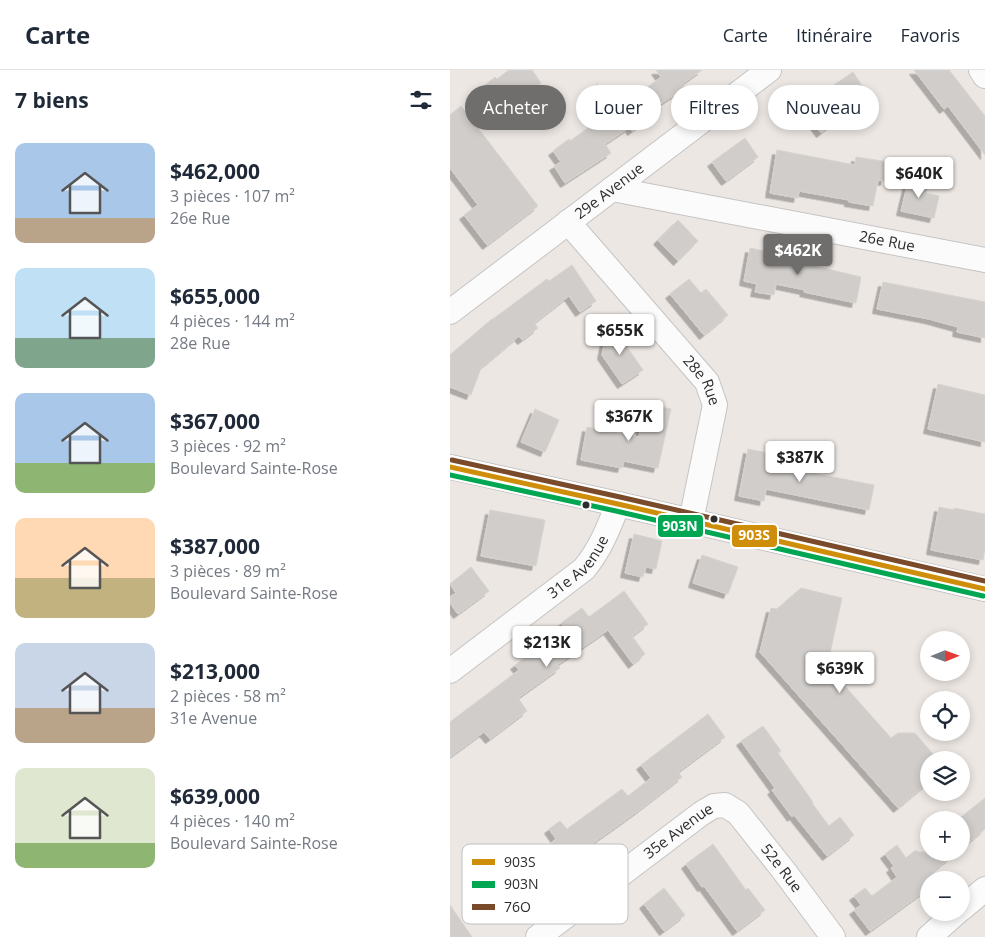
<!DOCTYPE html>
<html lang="fr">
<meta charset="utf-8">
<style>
:root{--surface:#fff;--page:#f6f6f7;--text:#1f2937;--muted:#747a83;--line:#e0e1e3;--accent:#706e6d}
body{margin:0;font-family:"Open Sans",sans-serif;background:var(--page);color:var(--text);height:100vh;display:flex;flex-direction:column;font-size:19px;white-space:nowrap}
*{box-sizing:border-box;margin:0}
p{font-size:16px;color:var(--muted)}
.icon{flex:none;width:28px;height:28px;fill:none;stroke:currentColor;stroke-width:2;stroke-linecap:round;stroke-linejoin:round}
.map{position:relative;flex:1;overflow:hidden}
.panel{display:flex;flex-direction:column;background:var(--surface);width:450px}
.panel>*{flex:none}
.guide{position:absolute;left:15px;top:15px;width:445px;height:45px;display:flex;gap:10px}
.needle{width:32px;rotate:89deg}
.tools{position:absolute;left:470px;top:561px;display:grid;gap:10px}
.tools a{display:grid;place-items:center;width:50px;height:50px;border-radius:50%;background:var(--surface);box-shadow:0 2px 8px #0003;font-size:25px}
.price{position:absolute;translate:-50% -42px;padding:0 11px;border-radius:5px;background:#fff;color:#222;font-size:16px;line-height:32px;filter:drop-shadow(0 1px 2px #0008)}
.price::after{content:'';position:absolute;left:50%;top:30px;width:15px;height:11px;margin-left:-8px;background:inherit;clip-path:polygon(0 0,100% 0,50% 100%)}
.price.selected{background:var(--accent);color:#fff}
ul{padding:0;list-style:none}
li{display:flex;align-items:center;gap:15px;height:125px;padding:0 15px}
li span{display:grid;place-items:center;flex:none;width:140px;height:100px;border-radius:10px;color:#555}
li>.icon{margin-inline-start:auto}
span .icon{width:60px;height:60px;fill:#fffc;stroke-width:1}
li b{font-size:21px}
h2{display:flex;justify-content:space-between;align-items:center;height:60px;padding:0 15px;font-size:21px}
.pill{padding:0 18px;border-radius:22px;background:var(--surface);box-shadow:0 2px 8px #0003;font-size:18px;line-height:45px}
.pill.selected{background:var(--accent);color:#fff}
header{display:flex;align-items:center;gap:30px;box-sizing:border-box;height:70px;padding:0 25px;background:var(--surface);border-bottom:1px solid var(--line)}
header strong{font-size:24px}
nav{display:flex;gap:28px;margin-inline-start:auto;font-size:18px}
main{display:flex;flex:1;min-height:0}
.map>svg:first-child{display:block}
.building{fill:#d0cdca;stroke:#d7d3cf;filter:url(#shadow)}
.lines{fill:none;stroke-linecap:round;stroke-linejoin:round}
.minor-casing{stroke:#c5c4c4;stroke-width:26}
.minor{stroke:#fcfbfb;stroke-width:24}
.bus-1-casing{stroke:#fff;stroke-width:9}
.bus-2-casing{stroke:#fff;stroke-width:9}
.bus-3-casing{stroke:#fff;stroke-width:9}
.bus-1{stroke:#cf8e09;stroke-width:5}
.bus-2{stroke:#00a651;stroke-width:5}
.bus-3{stroke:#7a4b2a;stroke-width:5}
.bus-dot{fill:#2d2d2d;stroke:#fff;stroke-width:2}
.labels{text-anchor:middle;stroke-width:4.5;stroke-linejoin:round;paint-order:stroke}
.street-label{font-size:15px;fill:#2d2d2d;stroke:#fff}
.key{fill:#fff;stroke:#c0c0c0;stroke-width:1}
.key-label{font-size:14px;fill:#2d2d2d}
.line-badge{stroke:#fff;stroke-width:2}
.badge-label{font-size:14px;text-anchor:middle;font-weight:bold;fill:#fff}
</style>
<header>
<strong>Carte</strong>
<nav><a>Carte</a><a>Itinéraire</a><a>Favoris</a></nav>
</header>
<main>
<section class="panel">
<h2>7 biens<svg class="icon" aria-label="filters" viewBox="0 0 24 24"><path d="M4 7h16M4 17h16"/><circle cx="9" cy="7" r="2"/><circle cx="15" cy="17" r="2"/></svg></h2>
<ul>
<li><span style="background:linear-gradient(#a9c7e8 75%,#b9a48a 0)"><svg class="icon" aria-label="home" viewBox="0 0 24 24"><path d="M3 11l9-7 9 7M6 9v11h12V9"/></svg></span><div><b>$462,000</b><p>3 pièces · 107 m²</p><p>26e Rue</p></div></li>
<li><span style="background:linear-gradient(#bfe0f5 70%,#7fa58c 0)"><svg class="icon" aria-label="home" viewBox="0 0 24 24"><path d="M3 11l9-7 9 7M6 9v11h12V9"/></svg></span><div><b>$655,000</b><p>4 pièces · 144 m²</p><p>28e Rue</p></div></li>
<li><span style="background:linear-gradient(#a9c7e8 70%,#8fb573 0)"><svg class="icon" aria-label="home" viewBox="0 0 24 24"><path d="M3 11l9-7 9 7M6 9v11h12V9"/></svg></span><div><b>$367,000</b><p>3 pièces · 92 m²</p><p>Boulevard Sainte-Rose</p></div></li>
<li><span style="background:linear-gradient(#ffd9b3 60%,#c2b280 0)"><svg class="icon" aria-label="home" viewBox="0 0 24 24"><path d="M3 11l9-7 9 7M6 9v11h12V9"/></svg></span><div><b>$387,000</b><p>3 pièces · 89 m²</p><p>Boulevard Sainte-Rose</p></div></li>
<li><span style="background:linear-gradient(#c9d6e8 65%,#b9a48a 0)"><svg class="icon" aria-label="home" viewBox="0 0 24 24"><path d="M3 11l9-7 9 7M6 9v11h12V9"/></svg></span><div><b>$213,000</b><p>2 pièces · 58 m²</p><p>31e Avenue</p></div></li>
<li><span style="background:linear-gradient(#dfe7d0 75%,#8fb573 0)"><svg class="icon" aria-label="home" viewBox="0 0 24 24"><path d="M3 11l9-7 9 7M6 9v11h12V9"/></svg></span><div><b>$639,000</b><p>4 pièces · 140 m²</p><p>Boulevard Sainte-Rose</p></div></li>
</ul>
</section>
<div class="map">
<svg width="535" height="867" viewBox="0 0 535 867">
<defs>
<filter id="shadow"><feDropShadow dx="-4.5" dy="4.5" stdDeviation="0" flood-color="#0004"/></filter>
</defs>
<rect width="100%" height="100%" fill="#ece7e3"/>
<path class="building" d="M59,0H82L91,13L75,25L74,23L52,40L34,16L45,7L47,9Z
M206,0H252L232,14L235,18L209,35L212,39L182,61L180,57L155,74L161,83L115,113L104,96L111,92L103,81L119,69L120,71L153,47L135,23L147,14L166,41L211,7Z
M464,0H499L535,46V85L498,36L494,39Z
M403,2L419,26L384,50L385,52L371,63L349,34L363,24L366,27Z
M11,36L88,136L37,175L14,145L28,135L0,98V45Z
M295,68L308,87L276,111L262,92Z
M327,80L405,95L406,87L439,92L435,111L428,110L423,136L399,132V130L349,121L348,128L320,123Z
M459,108L478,112L476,123L489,126L484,148L451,141Z
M228,150L248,171L228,191L208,170Z
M315,177L344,183L343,191L411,207L406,233L354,222L355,220L326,214L324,225L305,222L307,214L294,211L300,178L314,181Z
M122,195L146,231L130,242L119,226L84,253L88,258L72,270L69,266L31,298L21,325L0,317V285L42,249H43L97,209L99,211Z
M239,209L251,223L256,219L278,245L254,265L220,224Z
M433,212L535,232V268L507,262L508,257L479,249L427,239Z
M167,256L180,274L177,277L193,300L172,314L152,285L156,265Z
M488,314L535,325V372L478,359Z
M196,334L221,339L208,398L174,391L172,398L131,390L137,357L189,367Z
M85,339L109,350L95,382L71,372Z
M298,379L323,384L321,395L424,415L419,440L316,419L314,431L289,426Z
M489,437L504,440V438L535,444V478L533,490L481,480Z
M40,440L95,450L86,496L31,486Z
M184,464L212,471L206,499L196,497L193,507L175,503Z
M252,485L288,497L278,524L243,513Z
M21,497L39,521L8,544L0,533V527L6,523L0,514Z
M351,518L392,528L378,593L396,612L394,615L441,668L448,663H465L488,690H479V712L448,738L310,582L321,538L327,539Z
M174,521L198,554L182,566L195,584L183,594L158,560L107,595L110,598L68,628L77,641L40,669L34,662L0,687V652L69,600L65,595L115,558L111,553L132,538L139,547Z
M258,644L275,667L228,702L232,707L188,741L146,771L89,816L90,817L57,840L40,816L73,793L74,794L106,769L99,759L110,751L117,759L172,719L178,726L201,708L191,695Z
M313,656L331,681L328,683L363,732L362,733L379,756L390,747L404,765L377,786L344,745L342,747L322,720L325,718L291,671Z
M535,728V759L511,779V747Z
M263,774L296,820L298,818L315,840L287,861L254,816L252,817L236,794Z
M447,775L456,788L466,780L468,782H507L483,802L488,810H479V818L420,861L404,840L411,835L404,826L415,818L422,826L447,807L441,798L444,796L435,784Z
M214,818L235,845L214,861L194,834Z
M0,835L22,867H0Z"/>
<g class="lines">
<g class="minor-casing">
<g id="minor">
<path d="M531,0L535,6"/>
<path id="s1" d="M162,119L535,190"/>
<path id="s2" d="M118,152L257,312L265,335L241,451"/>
<path id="s3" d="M0,242L319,0"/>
<path d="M0,397L168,434L535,519"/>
<path id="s4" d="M0,601L134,499C150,480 159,457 168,434"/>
<path d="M511,839L535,819"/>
<path id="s5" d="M88,867L252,743L264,736L275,735L288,743L334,801L383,867"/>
<path d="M479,867L507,842"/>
</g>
</g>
<use href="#minor" class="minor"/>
<g class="bus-1-casing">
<path id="bus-1" d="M0,397L168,434L535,519"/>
</g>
<g class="bus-2-casing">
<path id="bus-2" d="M0,405L166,441L533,526"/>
</g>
<g class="bus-3-casing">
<path id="bus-3" d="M2,390L170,427L535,511"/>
</g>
<use href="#bus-1" class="bus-1"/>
<use href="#bus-2" class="bus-2"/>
<use href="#bus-3" class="bus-3"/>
</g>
<g class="bus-dot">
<circle cx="136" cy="435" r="4.5"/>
<circle cx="264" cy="449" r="4.5"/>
</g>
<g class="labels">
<g class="street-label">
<text dy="5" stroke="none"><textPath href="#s3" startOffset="200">29e Avenue</textPath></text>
<text dy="5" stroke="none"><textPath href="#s1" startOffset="280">26e Rue</textPath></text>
<text dy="5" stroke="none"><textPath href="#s2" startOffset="208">28e Rue</textPath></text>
<text dy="5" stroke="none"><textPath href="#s4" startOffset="166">31e Avenue</textPath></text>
<text dy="5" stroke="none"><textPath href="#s5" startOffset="176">35e Avenue</textPath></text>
<text dy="5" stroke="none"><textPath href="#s5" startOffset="316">52e Rue</textPath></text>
</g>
</g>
<rect x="12" y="774" width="166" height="80" rx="8" class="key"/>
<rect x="22" y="789" width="23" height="6" fill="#cf8e09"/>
<rect x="22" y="811" width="23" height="7" fill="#00a651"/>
<rect x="22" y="834" width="23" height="6" fill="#7a4b2a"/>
<g class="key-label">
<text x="54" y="797">903S</text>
<text x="54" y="819">903N</text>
<text x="54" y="842">76O</text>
</g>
<g class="line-badge">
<rect x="207" y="444" width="47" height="24" rx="5" fill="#00a651"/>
<rect x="281" y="454" width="47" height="24" rx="5" fill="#cf8e09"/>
</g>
<g class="badge-label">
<text x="230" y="461">903N</text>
<text x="304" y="470">903S</text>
</g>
</svg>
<div class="tools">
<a><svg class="needle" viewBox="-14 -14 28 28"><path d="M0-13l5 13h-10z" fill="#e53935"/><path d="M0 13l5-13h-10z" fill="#747a83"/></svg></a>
<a><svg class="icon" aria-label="locate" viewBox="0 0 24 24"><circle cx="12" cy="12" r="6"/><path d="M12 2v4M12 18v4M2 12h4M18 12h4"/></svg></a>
<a><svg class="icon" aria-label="layers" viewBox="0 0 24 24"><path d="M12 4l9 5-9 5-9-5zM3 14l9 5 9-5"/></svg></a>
<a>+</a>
<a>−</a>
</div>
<b class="price" style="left:469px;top:129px">$640K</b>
<b class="price selected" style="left:348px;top:206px">$462K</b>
<b class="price" style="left:170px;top:286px">$655K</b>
<b class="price" style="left:179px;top:372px">$367K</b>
<b class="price" style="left:350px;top:413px">$387K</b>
<b class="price" style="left:97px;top:598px">$213K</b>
<b class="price" style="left:390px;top:624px">$639K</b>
<div class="guide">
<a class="pill selected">Acheter</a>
<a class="pill">Louer</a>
<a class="pill">Filtres</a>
<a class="pill">Nouveau</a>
</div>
</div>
</main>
